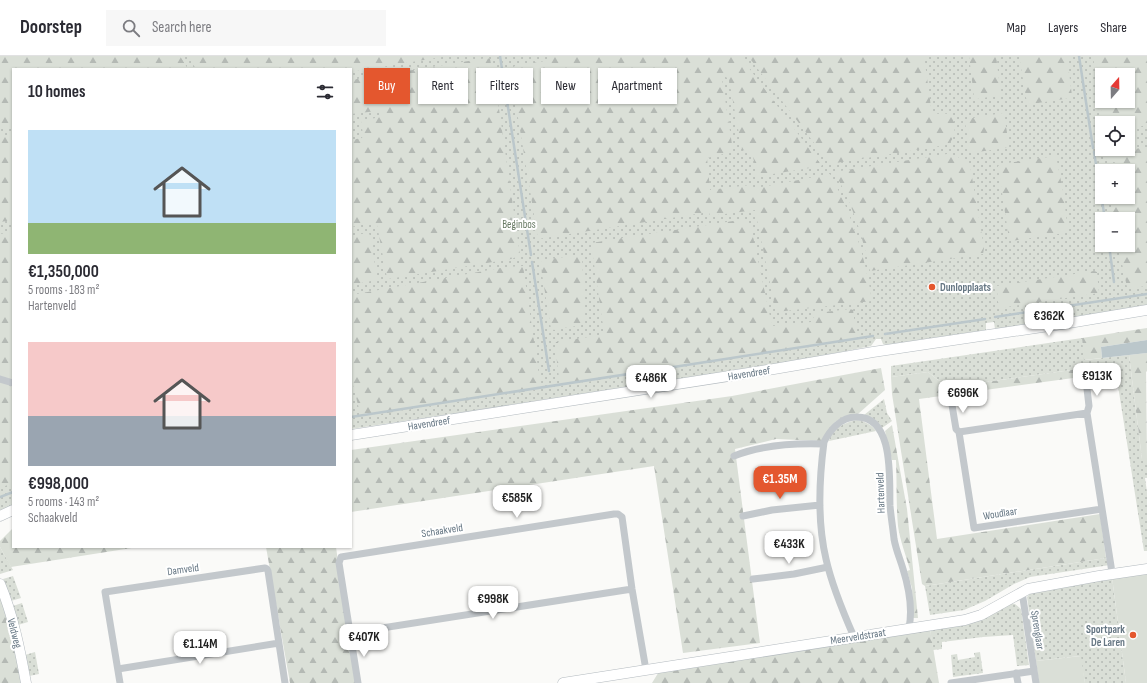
<!DOCTYPE html>
<meta charset="utf-8">
<style>
:root{--surface:#fff;--page:#f7f7f7;--text:#2b2b33;--muted:#7c7c81;--line:#e1e1e2;--accent:#e4572e}
body{margin:0;font-family:"Sofia Sans Condensed",sans-serif;background:var(--page);color:var(--text);height:100vh;display:flex;flex-direction:column;font-size:15px;white-space:nowrap}
*{box-sizing:border-box;margin:0}
p{font-size:13px;color:var(--muted)}
.icon{flex:none;width:22px;height:22px;fill:none;stroke:currentColor;stroke-width:2;stroke-linecap:round;stroke-linejoin:round}
.map{position:relative;flex:1;overflow:hidden}
.panel{position:absolute;left:12px;top:12px;width:340px;height:480px;display:flex;flex-direction:column;background:var(--surface);border-radius:0px;box-shadow:0 1px 3px #0004}
.panel>*{flex:none}
.top-card{position:absolute;left:364px;top:12px;width:380px;height:36px;display:flex;gap:8px}
.needle{width:26px;rotate:20deg}
.fabs{position:absolute;left:1095px;top:12px;display:grid;gap:8px}
.fabs a{display:grid;place-items:center;width:40px;height:40px;border-radius:0px;background:var(--surface);box-shadow:0 1px 3px #0004;font-size:20px}
.price{position:absolute;translate:-50% -34px;padding:0 9px;border-radius:8px;background:#fff;color:#222;font-size:13px;line-height:26px;filter:drop-shadow(0 1px 2px #0008)}
.price::after{content:'';position:absolute;left:50%;top:24px;width:12px;height:9px;margin-left:-6px;background:inherit;clip-path:polygon(0 0,100% 0,50% 100%)}
.price.active{background:var(--accent);color:#fff}
ul{padding:0;list-style:none}
li{display:grid;align-content:center;gap:8px;height:212px;padding:0 16px}
li span{display:grid;place-items:center;height:124px;border-radius:0px;color:#555}
li>.icon{margin-inline-start:auto}
span .icon{width:72px;height:72px;fill:#fffc;stroke-width:1}
li b{font-size:17px}
h2{display:flex;justify-content:space-between;align-items:center;height:48px;padding:0 16px;font-size:17px}
.tag{padding:0 14px;border-radius:0px;background:var(--surface);box-shadow:0 1px 3px #0004;font-size:14px;line-height:36px}
.tag.active{background:var(--accent);color:#fff}
header{display:flex;align-items:center;gap:24px;box-sizing:border-box;height:56px;padding:0 20px;background:var(--surface);border-bottom:1px solid var(--line)}
header strong{font-size:19px}
nav{display:flex;gap:22px;margin-inline-start:auto;font-size:14px}
.search{width:280px;height:36px;background:var(--page);display:flex;align-items:center;gap:10px;box-sizing:border-box;padding:0 14px;border-radius:0px;color:var(--muted);font-size:15px}
.map>svg:first-child{display:block}
.grass{fill:url(#grass-dots);fill-rule:evenodd}
.forest{fill:url(#forest-firs);fill-rule:evenodd}
.pitch{fill:#dadfd7}
.water{fill:#bbc7cb}
.lines{fill:none;stroke-linecap:round;stroke-linejoin:round}
.stream{stroke:#bbc7cb;stroke-width:2.5}
.secondary-casing{stroke:#b3babf;stroke-width:11}
.street{stroke:#c3c8cc;stroke-width:7}
.secondary{stroke:#fff;stroke-width:10}
.poi-dot{fill:#e4572e;stroke:#fff;stroke-width:1.5}
.labels{text-anchor:middle;stroke-width:4;stroke-linejoin:round;paint-order:stroke}
.park-label{font-size:11px;fill:#687a64;stroke:#fff}
.poi-label{font-size:11px;font-weight:bold;fill:#657683;stroke:#fff;text-anchor:start}
.street-label{font-size:11px;fill:#657683;stroke:#fff}
</style>
<header>
<strong>Doorstep</strong>
<div class="search"><svg class="icon" aria-label="search" viewBox="0 0 24 24"><circle cx="10" cy="10" r="6"/><path d="M15 15l6 6"/></svg>Search here</div>
<nav><a>Map</a><a>Layers</a><a>Share</a></nav>
</header>
<div class="map">
<svg width="1147" height="627" viewBox="0 0 1147 627">
<defs>
<pattern id="grass-dots" width="8" height="8" patternUnits="userSpaceOnUse"><rect width="8" height="8" fill="#dadfd7"/><path d="M2 2h.1M6 6h.1" fill="none" stroke="#b4b9b4" stroke-width="1.8" stroke-linecap="round"/></pattern>
<pattern id="forest-firs" width="22" height="20" patternUnits="userSpaceOnUse"><rect width="22" height="20" fill="#dadfd7"/><path d="M5 1l3.5 6h-7zM16 11l3.5 6h-7z" fill="#b4b9b4"/></pattern>
</defs>
<rect width="100%" height="100%" fill="#fafaf8"/>
<path class="grass" d="M0,0H1147V250L1003,273H995L994,266L986,267V274L886,289L883,288L881,283H876L871,290L786,307L351,373V13H13V450L0,456ZM1102,19H1128V45H1102ZM1102,67H1128V93H1102ZM1102,115H1128V141H1102ZM1102,163H1128V189H1102Z
M1082,282L1085,304L1129,299L1142,403H1147V422H1145L1147,436V495H1144L1116,317L1088,320L1086,312L957,330L938,324L928,316L891,321V310Z
M884,343L887,357L892,365L882,372L878,366L864,359Z
M857,364C866,366 871,368 876,375L829,385C832,372 846,366 857,364Z
M0,491L13,514L0,518Z
M1106,502L1110,509L1030,521L1014,528L985,545L964,554L930,559L925,530Z
M13,520L21,542L11,545L3,523Z
M1112,521L1126,627H1085L1080,600L1036,605L1027,541L1032,535Z
M22,547L28,566L18,569L13,550Z
M1010,547L1015,548L1021,553L1029,609L1017,610L1013,579L983,581L942,586V593L933,594L930,573Z
M35,596L39,618L29,620L25,599Z
M980,596L983,617L953,621L951,599L957,598L958,604L975,601L974,597Z"/>
<path class="forest" d="M0,0H180L188,13H13V70L0,72Z
M188,0H448L351,16V13H196Z
M549,0H740L822,110L761,120L757,119L752,96L742,94L729,24L726,21H723L722,23L733,95L732,96L707,102L710,134L750,129L751,133L830,118C852,158 865,200 872,245L776,256L755,154L710,160L709,156L538,183L510,13L515,10L545,5L548,4Z
M748,0H924L931,51L934,57C940,59 948,56 953,60C955,70 957,84 946,89L830,108Z
M969,0H996L1001,39L977,43L974,41Z
M1019,0H1067L1072,40L1071,42L1031,48L1027,47Z
M1093,0H1147V69L1128,73V67H1103ZM1102,19H1128V45H1102Z
M487,2L490,3L496,32L520,199L519,200L511,203L388,223L387,222L377,169L371,167L351,171V84L362,82L363,79L361,65L380,61L382,58L380,55H377L351,58V24Z
M1003,57L1004,58L1009,89L1006,92L970,97L965,66L967,63Z
M13,78V164L0,166V80Z
M1147,91V230L1130,232L1127,231L1118,189H1128V163H1113L1112,149C1117,143 1124,146 1129,140L1128,115H1126L1125,113L1120,108L1107,104L1106,100L1110,97Z
M947,98C955,99 964,103 970,109L984,192L983,198L870,215C863,181 852,146 834,116Z
M1056,100L1063,135L1068,175L1065,177L1011,185L1009,183L998,110L1001,108Z
M746,163L751,171L772,270L811,266L816,257L850,253L853,254L857,284L560,330L555,290L556,286L602,279L604,277L591,187Z
M13,176V324L0,320V178Z
M367,177L370,179L377,221L376,224L351,229V180Z
M579,199L582,200L584,241L583,268L582,269L554,274L551,273L540,206L543,204Z
M523,210L541,333L361,361L351,321V239L506,211Z
M1094,215L1097,216L1099,237L1000,252L998,251L997,230Z
M1147,272V284L1101,291L1102,302L1084,304L1082,282Z
M1147,297V315L1146,316L1147,403H1142L1129,299Z
M881,312L885,334L858,358L844,361L835,366L822,385L776,383L735,393L760,587L683,597L654,410L351,456V394L732,340Z
M1086,312L1088,320L919,343L937,483L1100,458L1106,502L925,530L922,528L892,338L891,321L928,316L938,324L958,330Z
M0,327L13,331V427L0,432Z
M892,369L907,453L918,562H913L912,532L907,515L910,514C906,499 900,485 898,470C896,448 897,426 896,404H892L885,375Z
M13,472V491H138L11,511L0,491V485Z
M266,491H336L355,627H290Z
M0,538L9,567L22,627H0Z
M930,573L939,627H652L660,614Z"/>
<path class="pitch" d="M1147,518V627H1126L1112,521Z
M1081,600L1085,627H1039L1036,605Z"/>
<path class="water" d="M1147,284V297L1102,302L1101,291Z"/>
<g class="lines">
<path class="stream" d="M500,0L531,199
M1079,0L1093,92
M1094,96L1105,163
M1109,189L1114,226
M532,206L549,315
M995,261L1147,238
M885,278L985,263
M351,361L873,280
M0,441L13,436"/>
<g class="secondary-casing">
<path id="secondary" d="M351,379L774,313L873,296L1069,267L1147,254
M0,460L13,454
M0,528C13,559 20,594 26,627
M563,627L965,564L981,559L1028,533L1099,520L1147,513"/>
</g>
<path class="street" d="M0,323L13,327
M1086,324L1089,350L1087,357
M952,349L956,373L959,376
M734,400C762,389 793,387 823,388
M1102,453L974,472L959,376L1087,357C1095,408 1103,459 1111,510L1112,518
M743,460L772,454L820,449
M753,523L794,518L828,511
M1022,536L1036,627
M350,577L632,533
M854,581C843,556 832,530 826,503C817,465 819,424 824,386C830,374 841,361 856,361C895,360 889,425 890,450C891,461 893,473 894,483C896,494 900,503 903,513C909,532 913,552 909,572
M118,613L279,587
M1016,617L1018,627
M120,627L105,536L265,512L267,513L268,515L285,627
M358,627L339,507L341,501L614,458H618L622,461L632,533L646,614
M951,627L1034,615"/>
<use href="#secondary" class="secondary"/>
</g>
<g class="poi-dot">
<circle cx="932" cy="231" r="4"/>
<circle cx="1133" cy="579" r="4"/>
</g>
<g class="labels">
<g class="park-label">
<text x="519" y="172">Beginbos</text>
</g>
<g class="poi-label">
<text x="940" y="235">Dunlopplaats</text>
<text x="1125" y="577" text-anchor="end">Sportpark<tspan x="1125" dy="13">De Laren</tspan></text>
</g>
<g class="street-label">
<text transform="translate(749 317) rotate(-9)" y="4">Havendreef</text>
<text transform="translate(429 367) rotate(-9)" y="4">Havendreef</text>
<text transform="translate(880 437) rotate(-92)" y="4">Hartenveld</text>
<text transform="translate(1000 457) rotate(-9)" y="4">Woudlaar</text>
<text transform="translate(442 474) rotate(-9)" y="4">Schaakveld</text>
<text transform="translate(183 513) rotate(-8)" y="4">Damveld</text>
<text transform="translate(1038 574) rotate(81)" y="4">Sprenglaar</text>
<text transform="translate(15 577) rotate(76)" y="4">Veldweg</text>
<text transform="translate(858 580) rotate(-9)" y="4">Meerveldstraat</text>
</g>
</g>
</svg>
<div class="fabs">
<a><svg class="needle" viewBox="-14 -14 28 28"><path d="M0-13l5 13h-10z" fill="#e53935"/><path d="M0 13l5-13h-10z" fill="#7c7c81"/></svg></a>
<a><svg class="icon" aria-label="locate" viewBox="0 0 24 24"><circle cx="12" cy="12" r="6"/><path d="M12 2v4M12 18v4M2 12h4M18 12h4"/></svg></a>
<a>+</a>
<a>−</a>
</div>
<b class="price" style="left:1049px;top:281px">€362K</b>
<b class="price" style="left:1097px;top:341px">€913K</b>
<b class="price" style="left:651px;top:343px">€486K</b>
<b class="price" style="left:963px;top:358px">€696K</b>
<b class="price active" style="left:780px;top:444px">€1.35M</b>
<b class="price" style="left:517px;top:463px">€585K</b>
<b class="price" style="left:789px;top:509px">€433K</b>
<b class="price" style="left:493px;top:564px">€998K</b>
<b class="price" style="left:364px;top:602px">€407K</b>
<b class="price" style="left:200px;top:609px">€1.14M</b>
<div class="top-card">
<a class="tag active">Buy</a>
<a class="tag">Rent</a>
<a class="tag">Filters</a>
<a class="tag">New</a>
<a class="tag">Apartment</a>
</div>
<section class="panel">
<h2>10 homes<svg class="icon" aria-label="filters" viewBox="0 0 24 24"><path d="M4 7h16M4 17h16"/><circle cx="9" cy="7" r="2"/><circle cx="15" cy="17" r="2"/></svg></h2>
<ul>
<li><span style="background:linear-gradient(#bfe0f5 75%,#8fb573 0)"><svg class="icon" aria-label="home" viewBox="0 0 24 24"><path d="M3 11l9-7 9 7M6 9v11h12V9"/></svg></span><div><b>€1,350,000</b><p>5 rooms · 183 m²</p><p>Hartenveld</p></div></li>
<li><span style="background:linear-gradient(#f6c9c9 60%,#9aa5b1 0)"><svg class="icon" aria-label="home" viewBox="0 0 24 24"><path d="M3 11l9-7 9 7M6 9v11h12V9"/></svg></span><div><b>€998,000</b><p>5 rooms · 143 m²</p><p>Schaakveld</p></div></li>
</ul>
</section>
</div>
